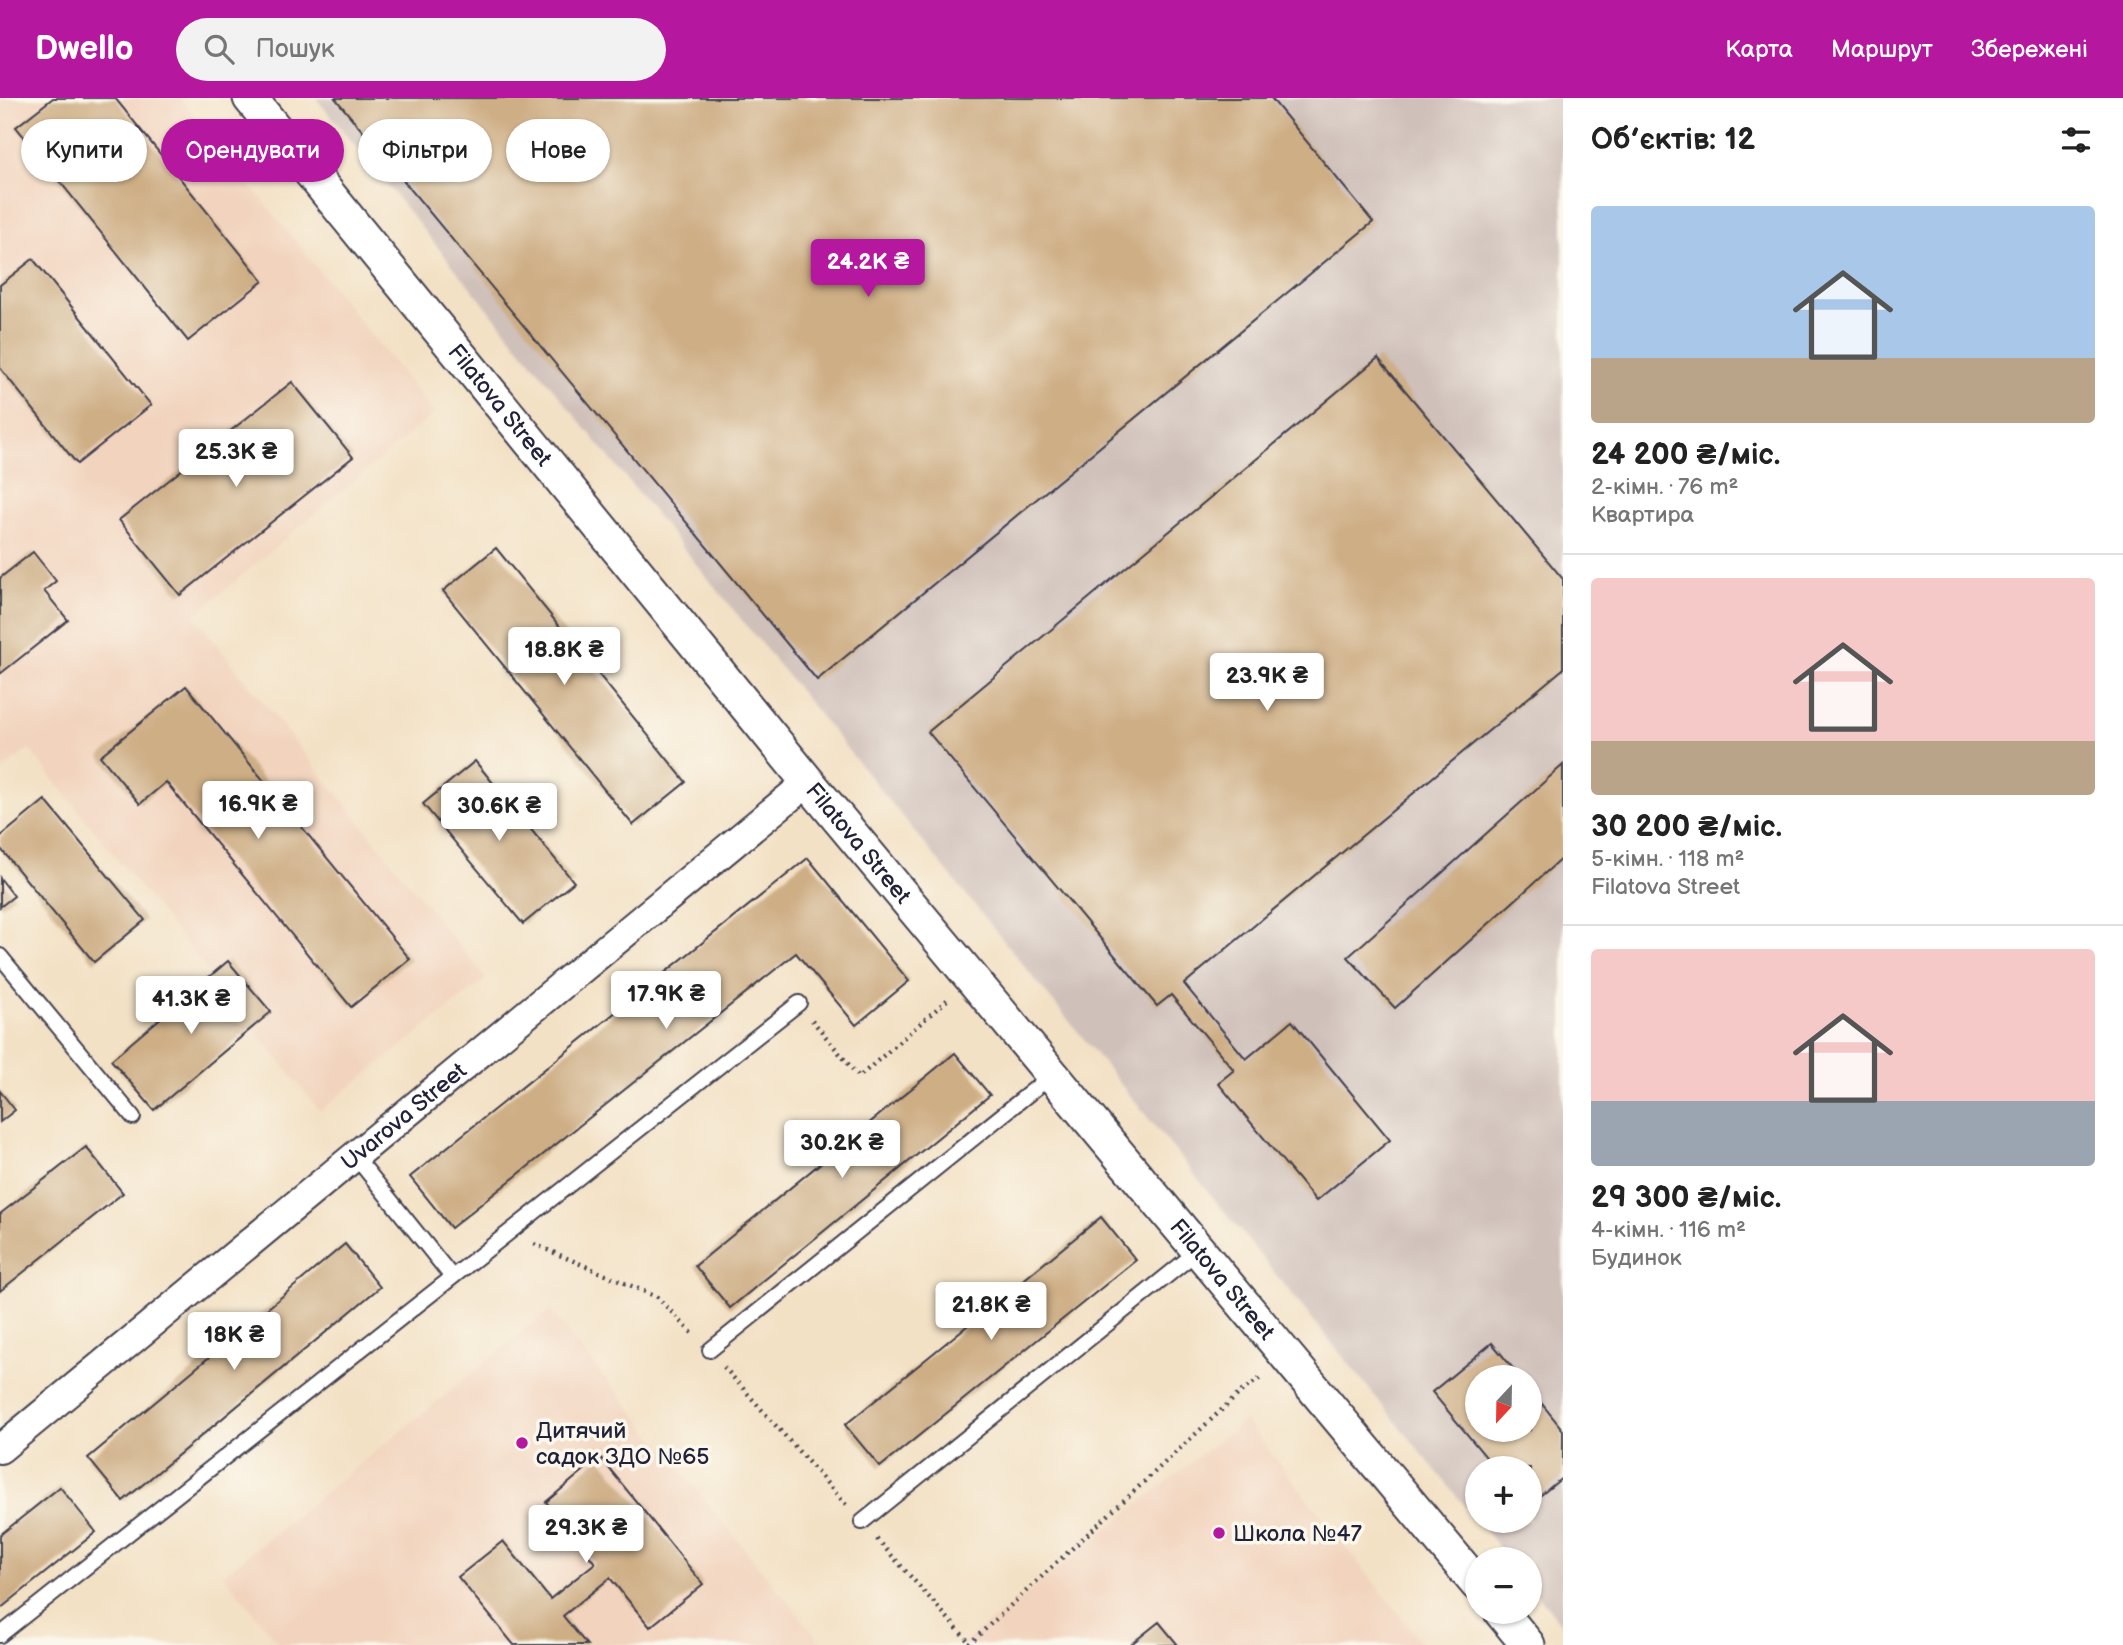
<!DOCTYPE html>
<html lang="uk">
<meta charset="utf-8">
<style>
:root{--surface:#fff;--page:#f2f2f2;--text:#222;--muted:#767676;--line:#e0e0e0;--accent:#b5179e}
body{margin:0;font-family:"Balsamiq Sans",sans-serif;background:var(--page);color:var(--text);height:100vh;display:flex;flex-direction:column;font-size:26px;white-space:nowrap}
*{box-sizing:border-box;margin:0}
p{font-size:23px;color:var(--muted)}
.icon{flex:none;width:38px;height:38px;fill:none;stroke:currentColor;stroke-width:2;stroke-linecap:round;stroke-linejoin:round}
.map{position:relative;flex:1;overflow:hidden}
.side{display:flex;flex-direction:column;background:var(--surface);width:560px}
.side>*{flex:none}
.guide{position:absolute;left:21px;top:21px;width:665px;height:63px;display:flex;gap:14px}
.needle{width:46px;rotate:202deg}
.fabs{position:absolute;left:1465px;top:1267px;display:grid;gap:14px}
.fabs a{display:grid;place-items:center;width:77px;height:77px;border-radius:50%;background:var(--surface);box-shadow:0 2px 5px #0004;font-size:35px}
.price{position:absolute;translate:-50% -60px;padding:0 16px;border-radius:7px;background:#fff;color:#222;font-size:23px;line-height:46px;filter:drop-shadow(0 2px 4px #0008)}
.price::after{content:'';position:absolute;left:50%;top:42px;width:21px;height:16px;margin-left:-10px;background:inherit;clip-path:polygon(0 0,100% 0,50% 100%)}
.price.active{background:var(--accent);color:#fff}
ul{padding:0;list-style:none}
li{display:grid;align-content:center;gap:14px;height:371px;padding:0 28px}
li+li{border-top:2px solid var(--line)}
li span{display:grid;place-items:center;height:217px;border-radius:7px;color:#555}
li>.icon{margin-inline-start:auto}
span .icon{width:126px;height:126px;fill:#fffc;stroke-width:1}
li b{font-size:30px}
h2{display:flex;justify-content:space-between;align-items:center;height:84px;padding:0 28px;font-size:30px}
.pill{padding:0 24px;border-radius:32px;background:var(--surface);box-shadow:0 2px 5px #0004;font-size:24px;line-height:63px}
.pill.active{background:var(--accent);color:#fff}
header{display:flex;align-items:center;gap:42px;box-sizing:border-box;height:98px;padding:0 35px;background:var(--accent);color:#fff}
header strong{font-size:33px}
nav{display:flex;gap:38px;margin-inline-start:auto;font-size:24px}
.search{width:490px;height:63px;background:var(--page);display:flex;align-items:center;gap:18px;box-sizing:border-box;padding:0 24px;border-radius:38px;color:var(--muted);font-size:26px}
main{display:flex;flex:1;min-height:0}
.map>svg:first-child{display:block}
.built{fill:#f2d4be}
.industrial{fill:#cfc0ba;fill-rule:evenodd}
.building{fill:#ceae85}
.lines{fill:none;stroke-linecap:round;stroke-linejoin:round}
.service-casing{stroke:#413f50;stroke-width:18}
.minor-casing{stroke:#413f50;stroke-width:32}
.tertiary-casing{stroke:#413f50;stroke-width:37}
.path{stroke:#413f50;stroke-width:4.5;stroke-dasharray:2 5;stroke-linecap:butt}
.service{stroke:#fff;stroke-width:14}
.minor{stroke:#fff;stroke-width:28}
.tertiary{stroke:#fff;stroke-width:33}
.poi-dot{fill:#b5179e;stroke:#fbf7ec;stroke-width:2.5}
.labels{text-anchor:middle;stroke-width:7;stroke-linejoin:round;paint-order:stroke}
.street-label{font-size:23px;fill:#22223b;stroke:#fbf7ec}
.poi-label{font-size:23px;fill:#22223b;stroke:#fbf7ec;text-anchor:start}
</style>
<header>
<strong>Dwello</strong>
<div class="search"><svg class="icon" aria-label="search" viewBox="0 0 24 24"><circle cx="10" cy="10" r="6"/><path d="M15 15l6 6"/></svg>Пошук</div>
<nav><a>Карта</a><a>Маршрут</a><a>Збережені</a></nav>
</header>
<main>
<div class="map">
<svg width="1563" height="1547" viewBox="0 0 1563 1547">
<rect width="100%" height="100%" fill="#fbf7ec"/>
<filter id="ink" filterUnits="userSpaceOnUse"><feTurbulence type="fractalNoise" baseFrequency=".0143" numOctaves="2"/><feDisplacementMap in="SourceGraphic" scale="14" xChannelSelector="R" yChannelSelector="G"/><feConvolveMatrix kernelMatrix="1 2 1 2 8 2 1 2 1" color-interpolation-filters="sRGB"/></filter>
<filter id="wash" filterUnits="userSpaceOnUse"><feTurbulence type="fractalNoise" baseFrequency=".00686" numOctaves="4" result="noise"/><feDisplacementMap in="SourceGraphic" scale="28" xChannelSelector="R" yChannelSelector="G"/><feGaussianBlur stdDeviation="1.57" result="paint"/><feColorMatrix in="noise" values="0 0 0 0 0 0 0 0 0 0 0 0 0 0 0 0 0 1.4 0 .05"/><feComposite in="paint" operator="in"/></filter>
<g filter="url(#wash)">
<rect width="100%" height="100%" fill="#f3e1c5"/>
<path class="built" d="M0,0H180L434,315L194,518L486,881L320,1013L29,651L0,674Z
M550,1212L823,1547H280L223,1477Z
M1245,1322L1424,1547H961Z"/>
<path class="industrial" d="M316,0H1563V1528L1530,1487V1461H1508L1477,1423H1530V1370H1477V1423ZM1477,1279H1530V1332H1477Z"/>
<g id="blocks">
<path class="building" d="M53,0H115L263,183L188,243L16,29Z
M335,0H1271L1373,124L817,582Z
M33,161L151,307L77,366L0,270V187Z
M1378,260L1563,481V571L1184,886L1246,961L1292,923L1390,1042L1316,1103L1218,985L1234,972L1171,897L1157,908L928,634Z
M292,284L353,359L180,497L119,422Z
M496,450L686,684L633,727L443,493Z
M33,454L56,483L44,493L68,522L0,576V480Z
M186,588L410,861L351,909L166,684L140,706L100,658Z
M475,663L574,784L523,826L423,706Z
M1563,667V759L1395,910L1348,859Z
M45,702L145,822L94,864L0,750V739Z
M808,760L909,883L856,927L796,855L451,1130L410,1079Z
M0,780L14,798L0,809Z
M228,863L271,914L154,1012L111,962Z
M955,955L990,997L730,1210L695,1168Z
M0,993L15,1012L0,1024Z
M86,1049L123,1095L0,1193V1116Z
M1101,1119L1136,1162L880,1369L845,1327Z
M345,1146L380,1189L123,1403L88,1360Z
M1492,1245L1520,1279H1477V1332H1530V1291L1563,1332V1379L1530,1406V1370H1495L1432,1294Z
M600,1359L703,1486L650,1529L610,1480L563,1518L587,1547H514L458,1479L503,1443L550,1501L595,1465L546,1404Z
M60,1389L96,1434L0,1511V1437Z
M1159,1524L1178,1547H1130Z"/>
</g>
</g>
<g filter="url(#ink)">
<use href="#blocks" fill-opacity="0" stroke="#413f50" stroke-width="2"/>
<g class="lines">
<g class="service-casing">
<path id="service" d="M0,858L133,1019
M355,1058L452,1179
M710,1252L1052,977
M862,1424L1199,1152
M0,1537L799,905"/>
</g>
<g class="minor-casing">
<g id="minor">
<path id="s1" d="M0,1351L808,684"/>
</g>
</g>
<g class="tertiary-casing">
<g id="tertiary">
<path id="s2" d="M250,0L808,684L1477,1486"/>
<path d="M1501,1514L1528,1547"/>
</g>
</g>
<path class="path" d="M812,922L859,979L947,902
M534,1146L657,1199L694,1237
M724,1269L848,1409
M877,1441L970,1545
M969,1546L1242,1293L1262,1279"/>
<use href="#service" class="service"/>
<use href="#minor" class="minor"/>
<use href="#tertiary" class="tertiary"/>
</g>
</g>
<g class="poi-dot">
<circle cx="522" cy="1345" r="7"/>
<circle cx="1219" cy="1435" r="7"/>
</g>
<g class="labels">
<g class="street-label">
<text dy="8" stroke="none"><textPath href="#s2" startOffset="396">Filatova Street</textPath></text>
<text dy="8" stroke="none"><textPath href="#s2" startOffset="962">Filatova Street</textPath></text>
<text dy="8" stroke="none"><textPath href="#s1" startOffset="523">Uvarova Street</textPath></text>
<text dy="8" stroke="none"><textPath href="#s2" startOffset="1530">Filatova Street</textPath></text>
</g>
<g class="poi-label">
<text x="536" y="1340">Дитячий<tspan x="536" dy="26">садок ЗДО №65</tspan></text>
<text x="1233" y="1443">Школа №47</text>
</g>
</g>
</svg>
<div class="fabs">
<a><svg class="needle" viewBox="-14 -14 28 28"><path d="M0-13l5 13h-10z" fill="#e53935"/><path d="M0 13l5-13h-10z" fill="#767676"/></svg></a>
<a>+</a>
<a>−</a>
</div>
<b class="price active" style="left:868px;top:201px">24.2K ₴</b>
<b class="price" style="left:236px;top:391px">25.3K ₴</b>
<b class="price" style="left:564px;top:589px">18.8K ₴</b>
<b class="price" style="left:1267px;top:615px">23.9K ₴</b>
<b class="price" style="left:258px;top:743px">16.9K ₴</b>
<b class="price" style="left:499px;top:745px">30.6K ₴</b>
<b class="price" style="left:666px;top:933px">17.9K ₴</b>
<b class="price" style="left:191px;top:938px">41.3K ₴</b>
<b class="price" style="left:842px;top:1082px">30.2K ₴</b>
<b class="price" style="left:991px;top:1244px">21.8K ₴</b>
<b class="price" style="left:234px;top:1274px">18K ₴</b>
<b class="price" style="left:586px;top:1467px">29.3K ₴</b>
<div class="guide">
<a class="pill">Купити</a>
<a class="pill active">Орендувати</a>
<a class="pill">Фільтри</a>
<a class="pill">Нове</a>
</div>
</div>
<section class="side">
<h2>Об’єктів: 12<svg class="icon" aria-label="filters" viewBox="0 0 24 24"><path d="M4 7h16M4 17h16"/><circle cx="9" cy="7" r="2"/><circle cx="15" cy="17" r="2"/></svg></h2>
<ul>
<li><span style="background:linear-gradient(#a9c7e8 70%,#b9a48a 0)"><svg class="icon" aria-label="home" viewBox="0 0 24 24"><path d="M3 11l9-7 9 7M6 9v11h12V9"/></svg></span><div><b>24 200 ₴/міс.</b><p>2-кімн. · 76 m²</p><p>Квартира</p></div></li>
<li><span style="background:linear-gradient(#f6c9c9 75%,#b9a48a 0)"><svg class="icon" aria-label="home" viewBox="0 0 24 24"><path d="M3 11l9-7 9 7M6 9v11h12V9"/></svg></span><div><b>30 200 ₴/міс.</b><p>5-кімн. · 118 m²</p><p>Filatova Street</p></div></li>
<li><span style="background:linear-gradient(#f6c9c9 70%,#9aa5b1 0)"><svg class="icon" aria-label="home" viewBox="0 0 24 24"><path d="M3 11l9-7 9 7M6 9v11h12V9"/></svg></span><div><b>29 300 ₴/міс.</b><p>4-кімн. · 116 m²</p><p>Будинок</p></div></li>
</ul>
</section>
</main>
